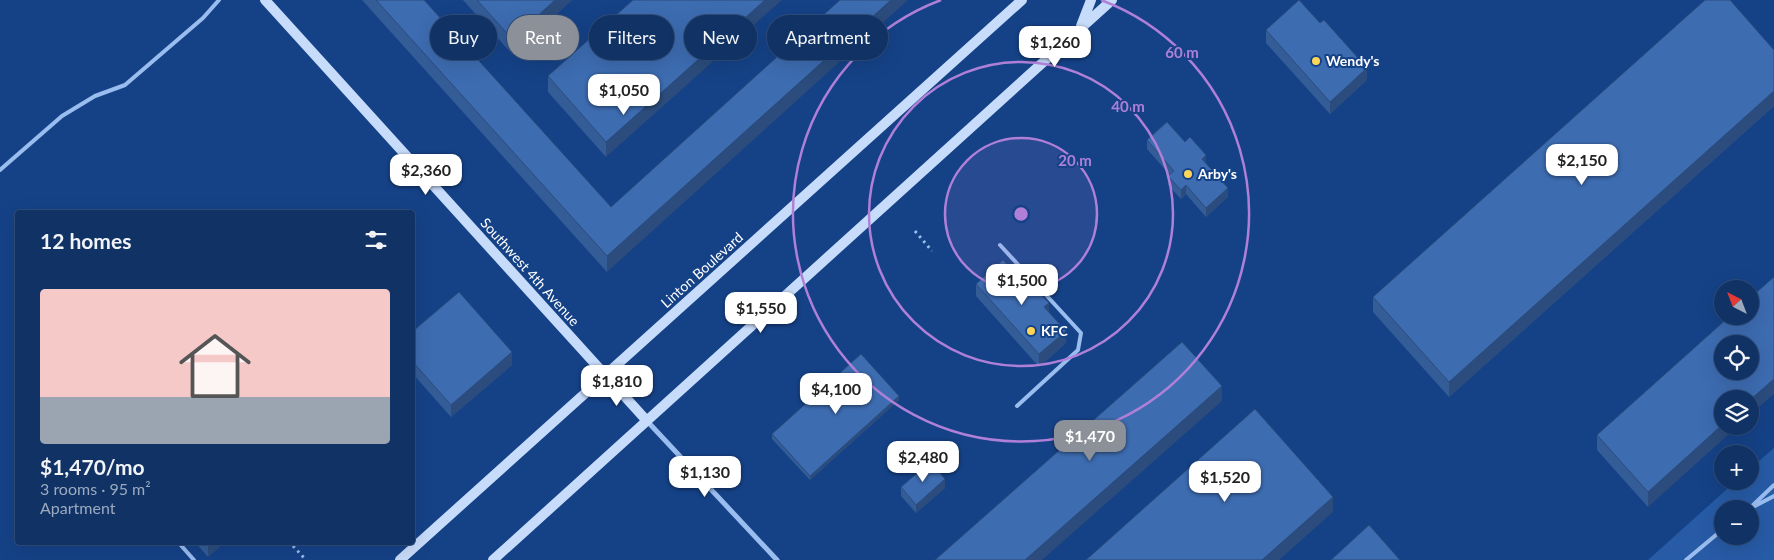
<!DOCTYPE html>
<meta charset="utf-8">
<style>
:root{--surface:#103265;--page:#1e3e6e;--text:#f1f3f6;--muted:#9caabf;--line:#304d79;--accent:#8c9099}
body{margin:0;font-family:Lato,sans-serif;background:var(--page);color:var(--text);height:100vh;display:flex;flex-direction:column;font-size:19px;white-space:nowrap}
*{box-sizing:border-box;margin:0}
p{font-size:16px;color:var(--muted)}
.icon{flex:none;width:28px;height:28px;fill:none;stroke:currentColor;stroke-width:2;stroke-linecap:round;stroke-linejoin:round}
.map{position:relative;flex:1;overflow:hidden}
.panel{position:absolute;left:15px;top:210px;width:400px;height:335px;display:flex;flex-direction:column;background:var(--surface);border-radius:5px;box-shadow:0 5px 20px #0002,0 0 0 1px var(--line)}
.panel>*{flex:none}
.banner{position:absolute;left:430px;top:15px;width:475px;height:45px;display:flex;gap:10px}
.needle{width:32px;rotate:318deg}
.controls{position:absolute;left:1714px;top:280px;display:grid;gap:10px}
.controls a{display:grid;place-items:center;width:45px;height:45px;border-radius:50%;background:var(--surface);box-shadow:0 5px 20px #0002,0 0 0 1px var(--line);font-size:25px}
.price{position:absolute;translate:-50% -42px;padding:0 11px;border-radius:10px;background:#fff;color:#222;font-size:16px;line-height:32px;filter:drop-shadow(0 1px 2px #0008)}
.price::after{content:'';position:absolute;left:50%;top:30px;width:15px;height:11px;margin-left:-8px;background:inherit;clip-path:polygon(0 0,100% 0,50% 100%)}
.price.selected{background:var(--accent);color:#fff}
ul{padding:0;list-style:none}
li{display:grid;align-content:center;gap:10px;height:265px;padding:0 25px}
li span{display:grid;place-items:center;height:155px;border-radius:5px;color:#555}
li>.icon{margin-inline-start:auto}
span .icon{width:90px;height:90px;fill:#fffc;stroke-width:1}
li b{font-size:21px}
h2{display:flex;justify-content:space-between;align-items:center;height:60px;padding:0 25px;font-size:21px}
.tag{padding:0 18px;border-radius:22px;background:var(--surface);box-shadow:0 5px 20px #0002,0 0 0 1px var(--line);font-size:18px;line-height:45px}
.tag.selected{background:var(--accent);color:#fff}
.map>svg:first-child{display:block}
.green{fill:#275ba6;fill-rule:evenodd}
.lines{fill:none;stroke-linecap:round;stroke-linejoin:round}
.path{stroke:#9abdef;stroke-width:3;stroke-dasharray:2.5 4;stroke-linecap:butt}
.lane{stroke:#9abdef;stroke-width:4}
.street{stroke:#9abdef;stroke-width:5}
.secondary{stroke:#c7dbfa;stroke-width:10}
.wall{fill:#345d98}
.shaded-wall{fill:#2b4c7c}
.building{fill:#3d6cb1;stroke:#2b4c7c;fill-rule:evenodd}
.ring{fill:none;stroke:#b080d9;stroke-width:2.5}
.poi-dot{fill:#ffd558;stroke:#154287;stroke-width:2}
.labels{text-anchor:middle;stroke-width:4;stroke-linejoin:round;paint-order:stroke}
.poi-label{font-size:14px;font-weight:bold;fill:#fff;stroke:#154287;text-anchor:start}
.street-label{font-size:14px;fill:#fff;stroke:#154287}
.centre{fill:#b080d9;stroke:#154287;stroke-width:2.5}
.ring-label{font-size:15px;text-anchor:middle;font-weight:bold;fill:#b080d9;stroke:#154287;stroke-width:4;stroke-linejoin:round;paint-order:stroke}
</style>
<div class="map">
<svg width="1774" height="560" viewBox="0 0 1774 560">
<rect width="100%" height="100%" fill="#154287"/>
<path class="green" d="M1774,448V560H1648L1736,481H1750V469ZM1722,509H1750V536H1722Z"/>
<g class="lines">
<path class="path" d="M915,231L932,251
M293,546L306,560"/>
<path class="lane" d="M0,170L62,116L95,96L125,85L203,18L219,0
M1000,245L1081,333L1078,350L1017,406
M1753,507L1774,496
M1749,509L1774,485
M178,542L194,560
M1686,560L1722,530"/>
<path class="street" d="M647,421L777,560"/>
<path class="secondary" d="M265,0L647,421
M1081,26L1091,0
M400,560L1022,0
M493,560L1112,0"/>
</g>
<path class="wall" d="M362,0H424L611,207L607,272Z
M463,0H572L512,54Z
M633,0L606,157L548,92V76Z
M1266,30L1367,80L1330,114L1266,43Z
M1774,50V106L1449,397L1373,312V297Z
M1147,140L1185,142L1206,163L1228,197L1206,217L1186,194L1181,199L1168,185V176L1170,175L1147,149Z
M1774,277L1648,507L1597,450V435Z
M976,284L1049,312L1066,343L1039,367L976,296Z
M412,332L512,365L451,417L412,373Z
M899,400L810,480L772,439V434Z
M901,487L945,488L916,513L901,496Z
M195,542H225L208,557Z"/>
<path class="shaded-wall" d="M555,0H572L512,54V39Z
M765,0H782L606,157V142Z
M891,0H908L607,272V256Z
M1367,68V80L1330,114V102Z
M1774,91V106L1449,397V382Z
M1206,155V164L1202,159Z
M1186,185V194L1181,199V190Z
M1228,188V197L1206,217V208Z
M1049,303V315L1044,307Z
M1066,331V343L1039,367V354Z
M512,352V365L451,417V405Z
M1774,379V394L1750,415V400Z
M1222,386V401L1042,560H1025Z
M899,396V400L810,480V476Z
M1722,425V426H1738L1648,507V492Z
M945,479V488L916,513V505Z
M1333,497V512L1279,560H1262Z
M211,542H225L208,557V545Z"/>
<path class="building" d="M376,0H424L611,207L840,0H891L607,256Z
M477,0H555L512,39Z
M633,0H765L606,142L548,76Z
M1299,0L1320,23L1324,20L1367,68L1330,102L1266,30Z
M1705,0H1730L1774,50V91L1449,382L1373,297Z
M1167,122L1185,142L1190,137L1206,155L1202,159L1228,188L1206,208L1186,185L1181,190L1168,176L1174,171L1147,140Z
M1003,260L1026,285L1030,282L1049,303L1044,307L1066,331L1039,354L976,284Z
M1774,277V379L1750,400V399H1722V425L1648,492L1597,435L1730,316H1750V298ZM1722,344H1750V371H1722Z
M459,292L512,352L451,405L412,361V332Z
M1182,342L1222,386L1025,560H935Z
M861,354L899,396L810,476L772,434Z
M1255,409L1333,497L1262,560H1086Z
M930,462L945,479L916,505L901,487Z
M1369,525L1400,560H1331Z"/>
<circle cx="1021" cy="214" r="76" fill="#b080d9" fill-opacity=".12"/>
<g class="ring">
<circle cx="1021" cy="214" r="76"/>
<circle cx="1021" cy="214" r="152"/>
<path d="M1101 0A228 228 0 1 1 941 0"/>
</g>
<g class="poi-dot">
<circle cx="1316" cy="61" r="5"/>
<circle cx="1188" cy="174" r="5"/>
<circle cx="1031" cy="331" r="5"/>
</g>
<g class="labels">
<g class="poi-label">
<text x="1326" y="66">Wendy's</text>
<text x="1198" y="179">Arby's</text>
<text x="1041" y="336">KFC</text>
</g>
<g class="street-label">
<text transform="translate(702 270) rotate(-42)" y="5">Linton Boulevard</text>
<text transform="translate(530 272) rotate(48)" y="5">Southwest 4th Avenue</text>
</g>
</g>
<circle cx="1021" cy="214" r="8" class="centre"/>
<g class="ring-label">
<text x="1182" y="58">60 m</text>
<text x="1128" y="112">40 m</text>
<text x="1075" y="166">20 m</text>
</g>
</svg>
<div class="controls">
<a><svg class="needle" viewBox="-14 -14 28 28"><path d="M0-13l5 13h-10z" fill="#e53935"/><path d="M0 13l5-13h-10z" fill="#9caabf"/></svg></a>
<a><svg class="icon" aria-label="locate" viewBox="0 0 24 24"><circle cx="12" cy="12" r="6"/><path d="M12 2v4M12 18v4M2 12h4M18 12h4"/></svg></a>
<a><svg class="icon" aria-label="layers" viewBox="0 0 24 24"><path d="M12 4l9 5-9 5-9-5zM3 14l9 5 9-5"/></svg></a>
<a>+</a>
<a>−</a>
</div>
<b class="price" style="left:1055px;top:68px">$1,260</b>
<b class="price" style="left:624px;top:116px">$1,050</b>
<b class="price" style="left:1582px;top:186px">$2,150</b>
<b class="price" style="left:426px;top:196px">$2,360</b>
<b class="price" style="left:1022px;top:306px">$1,500</b>
<b class="price" style="left:761px;top:334px">$1,550</b>
<b class="price" style="left:617px;top:407px">$1,810</b>
<b class="price" style="left:836px;top:415px">$4,100</b>
<b class="price selected" style="left:1090px;top:462px">$1,470</b>
<b class="price" style="left:923px;top:483px">$2,480</b>
<b class="price" style="left:705px;top:498px">$1,130</b>
<b class="price" style="left:1225px;top:503px">$1,520</b>
<div class="banner">
<a class="tag">Buy</a>
<a class="tag selected">Rent</a>
<a class="tag">Filters</a>
<a class="tag">New</a>
<a class="tag">Apartment</a>
</div>
<section class="panel">
<h2>12 homes<svg class="icon" aria-label="filters" viewBox="0 0 24 24"><path d="M4 7h16M4 17h16"/><circle cx="9" cy="7" r="2"/><circle cx="15" cy="17" r="2"/></svg></h2>
<ul>
<li><span style="background:linear-gradient(#f6c9c9 70%,#9aa5b1 0)"><svg class="icon" aria-label="home" viewBox="0 0 24 24"><path d="M3 11l9-7 9 7M6 9v11h12V9"/></svg></span><div><b>$1,470/mo</b><p>3 rooms · 95 m²</p><p>Apartment</p></div></li>
</ul>
</section>
</div>
